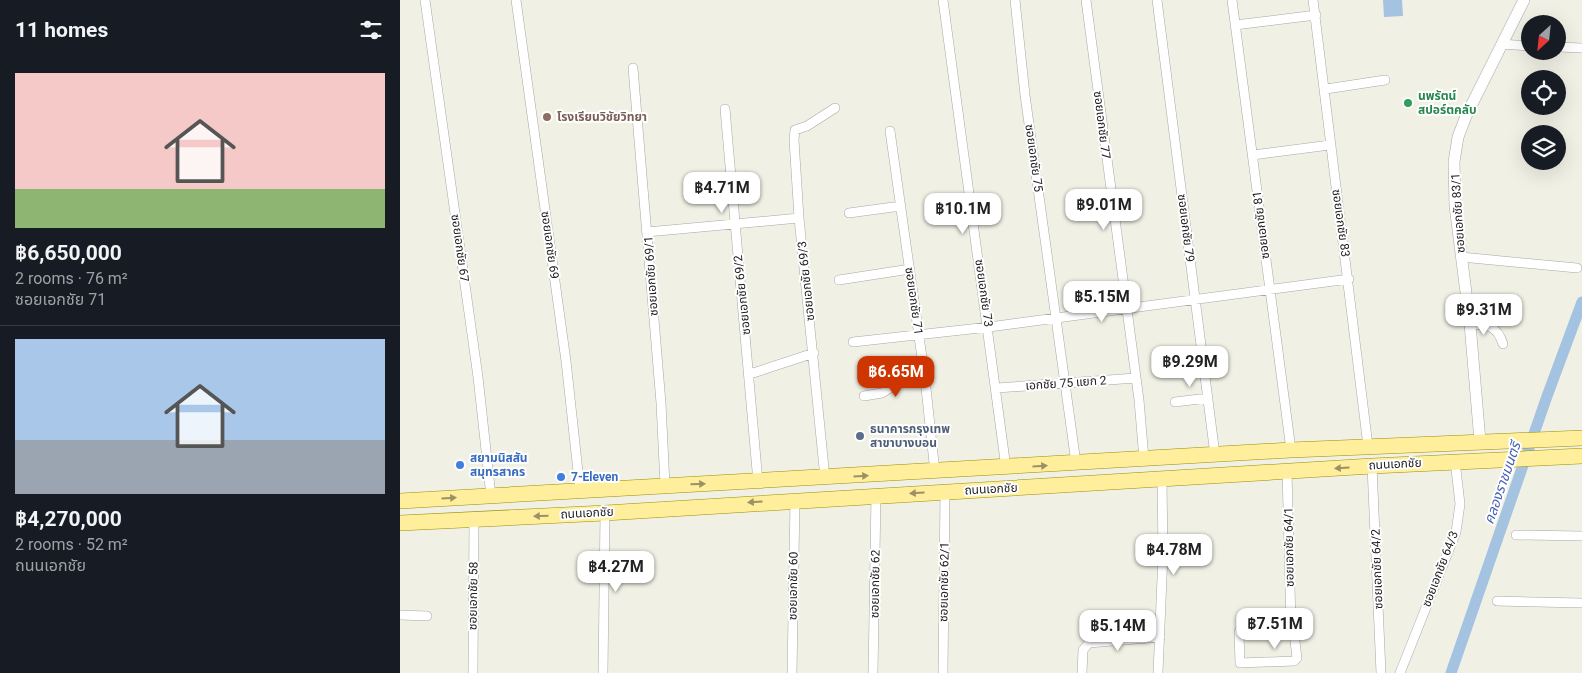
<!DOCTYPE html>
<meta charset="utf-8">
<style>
:root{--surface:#171b24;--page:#20242c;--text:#f1f3f6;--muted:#9ea1a6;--line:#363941;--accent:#cf3500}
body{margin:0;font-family:Roboto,"Noto Sans Thai",sans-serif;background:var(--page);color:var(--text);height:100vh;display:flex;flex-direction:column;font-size:19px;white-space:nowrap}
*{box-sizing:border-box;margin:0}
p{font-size:16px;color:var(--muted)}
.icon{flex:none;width:28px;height:28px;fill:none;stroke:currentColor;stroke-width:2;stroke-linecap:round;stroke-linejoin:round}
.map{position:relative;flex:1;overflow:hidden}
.panel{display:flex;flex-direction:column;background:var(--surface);width:400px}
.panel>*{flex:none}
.needle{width:32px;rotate:207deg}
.tools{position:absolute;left:1121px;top:15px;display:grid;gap:10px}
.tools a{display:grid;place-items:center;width:45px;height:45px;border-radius:50%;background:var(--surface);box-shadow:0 5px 20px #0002;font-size:25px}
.price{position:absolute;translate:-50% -42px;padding:0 11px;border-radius:10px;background:#fff;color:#222;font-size:16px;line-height:32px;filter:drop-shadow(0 1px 2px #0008)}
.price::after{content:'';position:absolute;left:50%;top:30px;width:15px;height:11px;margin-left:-8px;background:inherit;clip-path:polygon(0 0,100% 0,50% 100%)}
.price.active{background:var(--accent);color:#fff}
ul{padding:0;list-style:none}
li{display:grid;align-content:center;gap:10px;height:265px;padding:0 15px}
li+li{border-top:1px solid var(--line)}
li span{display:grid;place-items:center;height:155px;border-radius:0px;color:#555}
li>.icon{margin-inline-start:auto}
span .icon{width:90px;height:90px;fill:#fffc;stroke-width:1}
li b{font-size:21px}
h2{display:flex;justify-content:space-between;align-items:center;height:60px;padding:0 15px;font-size:21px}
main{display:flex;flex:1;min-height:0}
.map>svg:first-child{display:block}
.water{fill:#a4c3e0}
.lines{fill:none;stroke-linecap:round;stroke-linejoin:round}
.canal{stroke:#a4c3e0;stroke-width:11}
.minor-casing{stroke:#a7a7a7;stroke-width:10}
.tertiary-casing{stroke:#a7a7a7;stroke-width:12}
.primary-casing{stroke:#9b8f00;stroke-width:16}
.minor{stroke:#fff;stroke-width:9}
.tertiary{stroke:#fff;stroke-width:11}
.primary{stroke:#ffee9c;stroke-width:15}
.oneway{fill:#9b9164}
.leisure-dot{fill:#2e9e5b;stroke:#fff;stroke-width:2}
.education-dot{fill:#8d6e63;stroke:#fff;stroke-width:2}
.service-dot{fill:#5c6f8a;stroke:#fff;stroke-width:2}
.shop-dot{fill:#3f7fe0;stroke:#fff;stroke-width:2}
.labels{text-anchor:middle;stroke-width:4;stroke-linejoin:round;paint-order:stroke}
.leisure-label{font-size:12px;font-weight:bold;fill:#27864d;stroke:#fff;text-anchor:start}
.education-label{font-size:12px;font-weight:bold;fill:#785e54;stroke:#fff;text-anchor:start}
.street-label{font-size:12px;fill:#202020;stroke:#fff}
.service-label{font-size:12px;font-weight:bold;fill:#4e5e75;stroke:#fff;text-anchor:start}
.shop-label{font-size:12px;font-weight:bold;fill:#366cbe;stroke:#fff;text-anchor:start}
.water-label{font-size:14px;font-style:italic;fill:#4761b4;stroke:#fff}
</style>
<main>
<section class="panel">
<h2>11 homes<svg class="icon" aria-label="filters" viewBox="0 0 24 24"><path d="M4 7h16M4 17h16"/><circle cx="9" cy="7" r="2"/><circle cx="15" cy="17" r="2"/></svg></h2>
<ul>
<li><span style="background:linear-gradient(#f6c9c9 75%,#8fb573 0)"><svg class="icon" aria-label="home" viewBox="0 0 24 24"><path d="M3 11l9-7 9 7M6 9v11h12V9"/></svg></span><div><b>฿6,650,000</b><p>2 rooms · 76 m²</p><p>ซอยเอกชัย 71</p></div></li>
<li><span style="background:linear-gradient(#a9c7e8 65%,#9aa5b1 0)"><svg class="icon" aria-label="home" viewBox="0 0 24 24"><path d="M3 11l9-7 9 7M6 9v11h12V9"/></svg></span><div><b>฿4,270,000</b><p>2 rooms · 52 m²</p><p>ถนนเอกชัย</p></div></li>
</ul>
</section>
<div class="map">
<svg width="1182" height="673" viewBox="0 0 1182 673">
<rect width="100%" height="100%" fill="#f1f0e5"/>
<path class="water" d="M983,0H1002L1003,16L984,17Z"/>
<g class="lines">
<path class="canal" d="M1051,673L1146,399L1182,302"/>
<g class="minor-casing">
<path id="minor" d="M25,0L78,377L91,496
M116,0L166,361L180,490
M543,0L606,468
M615,0L625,95L676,463
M686,0L739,400L744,459
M757,0L815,455
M832,0L891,450
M913,0L968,446
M835,25L916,15
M1101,44L1130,46
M1158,47L1182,48
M233,68L261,403L265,485
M926,89L985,80
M325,109L358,482
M490,131L525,379L535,472
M853,155L930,145
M449,213L501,206
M247,232L399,218
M1061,257L1177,268
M439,280L510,269
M1070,324C1088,325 1097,325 1103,344
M453,342L589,327L949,279
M350,374L414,353
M597,388L736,378
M464,396L482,393L498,383L525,379
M775,402L808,398
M972,466L981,673
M887,471L891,624L894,633L897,658L894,661L840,663L839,632L842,627L891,624
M425,478L399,218L394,140L395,130L407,126L435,108
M1116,535L1182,536
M762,546L801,547
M1097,601L1182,603
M0,615L27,616
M73,673L74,518
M203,673L205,513
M392,673L395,500
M473,673L476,495
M543,673L545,492
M682,673L683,650L689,643L760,637
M758,673L763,554L762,479
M1000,673L1056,532L1060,504L1055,461"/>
</g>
<g class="tertiary-casing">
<path id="tertiary" d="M1080,441L1070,324L1055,206L1054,162L1058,137L1066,116L1124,0"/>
</g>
<g class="primary-casing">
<path id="primary" d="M0,501L891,450L1182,438
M0,523L205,513L972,466L1182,456"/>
</g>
<use href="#minor" class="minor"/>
<use href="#tertiary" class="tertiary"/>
<use href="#primary" class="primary"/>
</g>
<defs><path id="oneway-solid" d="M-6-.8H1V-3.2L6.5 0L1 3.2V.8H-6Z" transform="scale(1.25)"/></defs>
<g class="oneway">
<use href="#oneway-solid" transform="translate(640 466) rotate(-3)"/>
<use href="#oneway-solid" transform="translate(942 468) rotate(177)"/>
<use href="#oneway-solid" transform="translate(461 476) rotate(-3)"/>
<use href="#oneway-solid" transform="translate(298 484) rotate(-2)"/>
<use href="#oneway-solid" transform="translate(517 493) rotate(177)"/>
<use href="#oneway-solid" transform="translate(49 498) rotate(-3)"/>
<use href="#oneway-solid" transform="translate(355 502) rotate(176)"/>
<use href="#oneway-solid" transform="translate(141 516) rotate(178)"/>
</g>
<circle class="leisure-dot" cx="1008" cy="103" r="5"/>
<circle class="education-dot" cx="147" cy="117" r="5"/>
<circle class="service-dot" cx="460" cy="436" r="5"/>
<g class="shop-dot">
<circle cx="60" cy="465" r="5"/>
<circle cx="161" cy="477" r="5"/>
</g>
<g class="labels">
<g class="leisure-label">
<text x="1018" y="100">นพรัตน์<tspan x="1018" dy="14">สปอร์ตคลับ</tspan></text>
</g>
<g class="education-label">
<text x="157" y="121">โรงเรียนวิชัยวิทยา</text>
</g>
<g class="street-label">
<text transform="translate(702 125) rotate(83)" y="4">ซอยเอกชัย 77</text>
<text transform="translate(634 158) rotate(82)" y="4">ซอยเอกชัย 75</text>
<text transform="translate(1058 213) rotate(-94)" y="4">ซอยเอกชัย 83/1</text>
<text transform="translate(941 223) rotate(82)" y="4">ซอยเอกชัย 83</text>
<text transform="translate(861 225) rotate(-97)" y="4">ซอยเอกชัย 81</text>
<text transform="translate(786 228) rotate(83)" y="4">ซอยเอกชัย 79</text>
<text transform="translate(150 245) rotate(82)" y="4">ซอยเอกชัย 69</text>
<text transform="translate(60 248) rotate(82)" y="4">ซอยเอกชัย 67</text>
<text transform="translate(251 276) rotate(-94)" y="4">ซอยเอกชัย 69/1</text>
<text transform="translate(406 281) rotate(-96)" y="4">ซอยเอกชัย 69/3</text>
<text transform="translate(584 293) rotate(82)" y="4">ซอยเอกชัย 73</text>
<text transform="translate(342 295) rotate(-96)" y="4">ซอยเอกชัย 69/2</text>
<text transform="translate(514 301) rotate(82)" y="4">ซอยเอกชัย 71</text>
<text transform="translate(666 383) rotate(-4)" y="4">เอกชัย 75 แยก 2</text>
<text transform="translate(995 464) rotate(-3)" y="4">ถนนเอกชัย</text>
<text transform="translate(591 489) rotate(-3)" y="4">ถนนเอกชัย</text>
<text transform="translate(187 513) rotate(-3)" y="4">ถนนเอกชัย</text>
<text transform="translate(889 547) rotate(-91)" y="4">ซอยเอกชัย 64/1</text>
<text transform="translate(977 569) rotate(-92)" y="4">ซอยเอกชัย 64/2</text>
<text transform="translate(1040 569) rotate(-69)" y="4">ซอยเอกชัย 64/3</text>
<text transform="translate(544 582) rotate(-89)" y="4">ซอยเอกชัย 62/1</text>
<text transform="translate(475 584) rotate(-89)" y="4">ซอยเอกชัย 62</text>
<text transform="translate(393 586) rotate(-89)" y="4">ซอยเอกชัย 60</text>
<text transform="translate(73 596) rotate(-89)" y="4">ซอยเอกชัย 58</text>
</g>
<g class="service-label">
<text x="470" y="433">ธนาคารกรุงเทพ<tspan x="470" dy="14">สาขาบางบอน</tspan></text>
</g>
<g class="shop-label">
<text x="70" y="462">สยามนิสสัน<tspan x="70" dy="14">สมุทรสาคร</tspan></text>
<text x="171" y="481">7-Eleven</text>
</g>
<g class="water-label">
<text transform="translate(1102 483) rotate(-71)" y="5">คลองราชมนตรี</text>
</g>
</g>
</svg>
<div class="tools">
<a><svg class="needle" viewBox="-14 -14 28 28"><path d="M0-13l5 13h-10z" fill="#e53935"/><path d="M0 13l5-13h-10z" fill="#9ea1a6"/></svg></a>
<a><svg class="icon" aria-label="locate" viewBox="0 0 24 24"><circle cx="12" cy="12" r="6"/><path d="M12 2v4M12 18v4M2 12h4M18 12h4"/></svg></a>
<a><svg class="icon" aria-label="layers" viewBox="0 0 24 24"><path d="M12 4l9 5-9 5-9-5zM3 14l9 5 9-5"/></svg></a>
</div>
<b class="price" style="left:322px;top:214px">฿4.71M</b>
<b class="price" style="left:704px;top:231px">฿9.01M</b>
<b class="price" style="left:563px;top:235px">฿10.1M</b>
<b class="price" style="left:702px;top:323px">฿5.15M</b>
<b class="price" style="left:1084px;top:336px">฿9.31M</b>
<b class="price" style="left:790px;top:388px">฿9.29M</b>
<b class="price active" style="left:496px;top:398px">฿6.65M</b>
<b class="price" style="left:774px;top:576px">฿4.78M</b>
<b class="price" style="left:216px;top:593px">฿4.27M</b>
<b class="price" style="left:875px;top:650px">฿7.51M</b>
<b class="price" style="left:718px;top:652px">฿5.14M</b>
</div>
</main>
